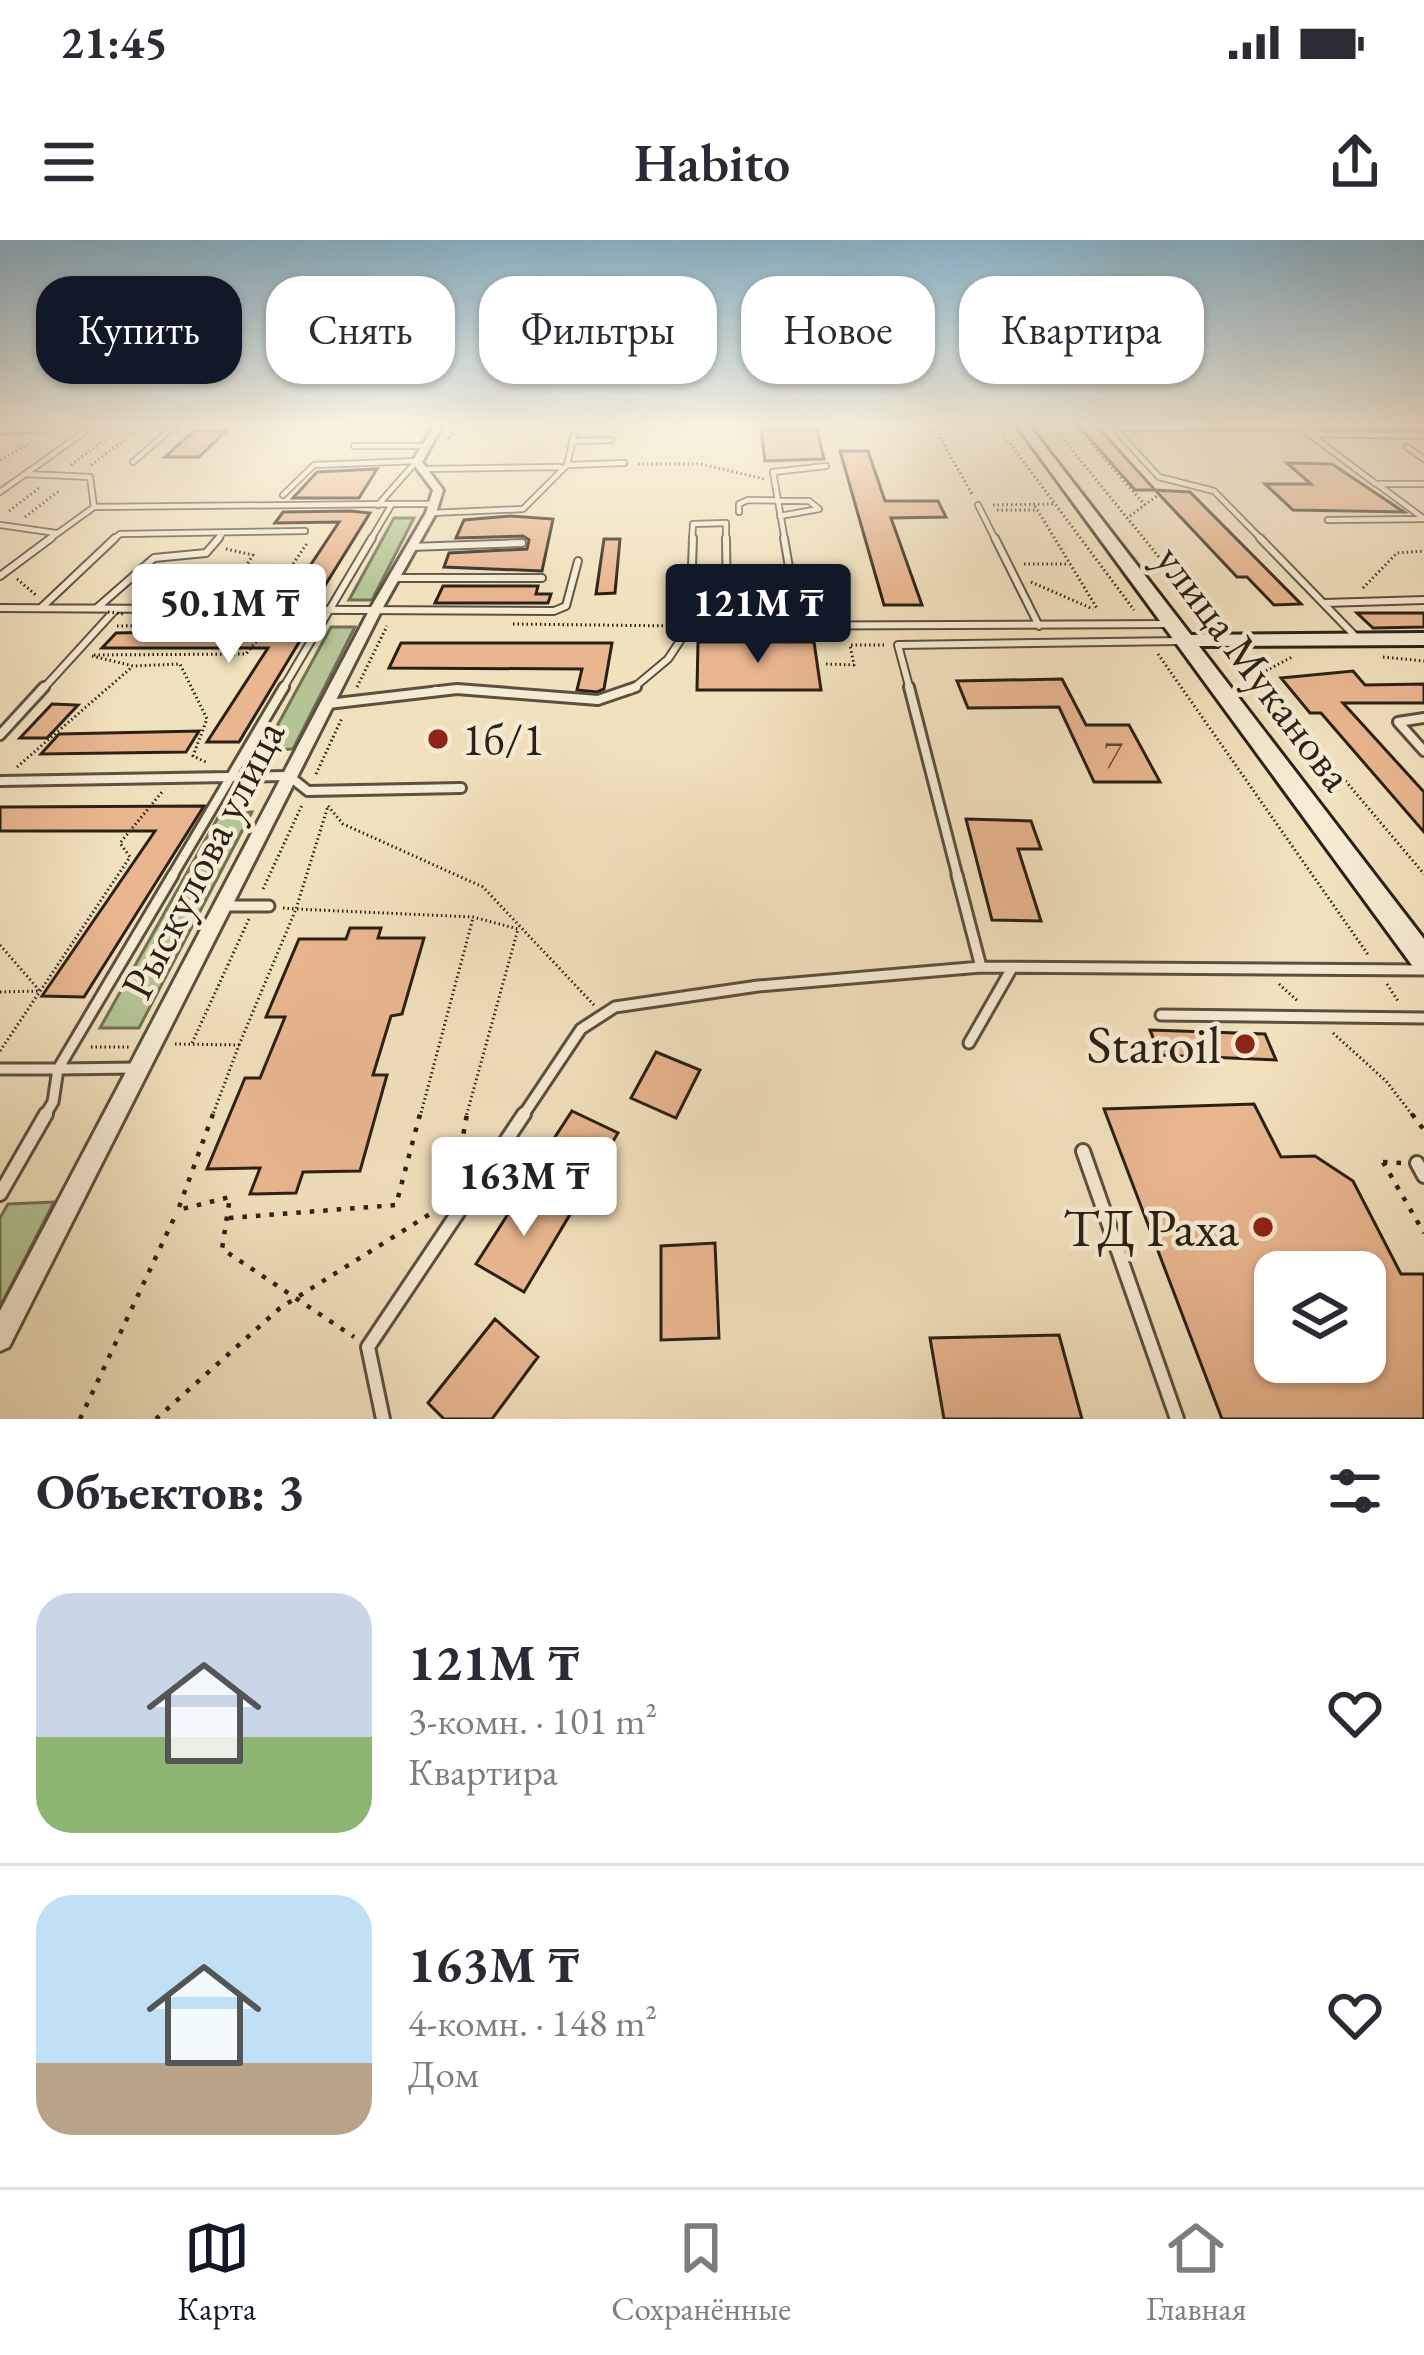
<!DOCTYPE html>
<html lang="ru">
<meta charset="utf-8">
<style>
:root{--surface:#fff;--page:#f7f7f7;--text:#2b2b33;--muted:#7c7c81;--line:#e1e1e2;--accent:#111827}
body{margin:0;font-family:"EB Garamond",serif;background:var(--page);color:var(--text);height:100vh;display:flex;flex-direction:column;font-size:45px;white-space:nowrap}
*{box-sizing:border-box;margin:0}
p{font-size:39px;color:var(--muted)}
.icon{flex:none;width:66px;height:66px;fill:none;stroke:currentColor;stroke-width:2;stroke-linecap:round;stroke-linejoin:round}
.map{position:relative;height:1179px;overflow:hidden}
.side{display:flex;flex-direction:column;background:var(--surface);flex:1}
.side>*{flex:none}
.hud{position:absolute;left:36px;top:36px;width:1353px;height:108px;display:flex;gap:24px}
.buttons{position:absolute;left:1254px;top:1011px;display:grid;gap:24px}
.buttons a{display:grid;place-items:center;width:132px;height:132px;border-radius:24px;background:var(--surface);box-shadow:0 3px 9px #0004;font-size:60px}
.price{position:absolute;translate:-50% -102px;padding:0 27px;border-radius:12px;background:#fff;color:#222;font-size:39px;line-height:78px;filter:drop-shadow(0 3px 6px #0008)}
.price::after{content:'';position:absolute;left:50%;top:72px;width:36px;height:27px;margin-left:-18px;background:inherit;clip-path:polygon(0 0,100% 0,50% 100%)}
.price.selected{background:var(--accent);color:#fff}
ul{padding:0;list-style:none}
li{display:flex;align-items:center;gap:36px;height:300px;padding:0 36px}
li+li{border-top:3px solid var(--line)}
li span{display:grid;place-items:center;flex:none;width:336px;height:240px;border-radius:36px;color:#555}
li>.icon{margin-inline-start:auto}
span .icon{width:144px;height:144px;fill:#fffc;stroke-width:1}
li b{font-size:51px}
h2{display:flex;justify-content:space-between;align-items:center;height:144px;padding:0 36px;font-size:51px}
.pill{padding:0 42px;border-radius:36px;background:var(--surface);box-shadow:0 3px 9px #0004;font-size:42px;line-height:108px}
.pill.selected{background:var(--accent);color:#fff}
.status{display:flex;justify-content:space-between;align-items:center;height:84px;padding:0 60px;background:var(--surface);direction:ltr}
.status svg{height:33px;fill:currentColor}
header{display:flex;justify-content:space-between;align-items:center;height:156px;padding:0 36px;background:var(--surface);font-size:54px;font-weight:600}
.menu{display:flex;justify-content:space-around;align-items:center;height:168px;border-top:3px solid var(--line);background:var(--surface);font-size:33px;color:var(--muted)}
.menu a{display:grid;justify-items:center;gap:6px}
.menu .selected{color:var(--accent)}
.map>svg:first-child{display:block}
.green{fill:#b4c495;stroke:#6f7256;stroke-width:3}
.building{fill:#e9b690;stroke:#2a2016;stroke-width:3;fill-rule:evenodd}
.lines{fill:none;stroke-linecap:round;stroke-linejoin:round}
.lane-far4-casing{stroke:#5c5040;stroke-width:8}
.lane-far3-casing{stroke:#5c5040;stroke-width:10}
.lane-far2-casing{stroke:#5c5040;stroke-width:14}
.lane-far1-casing{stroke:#5c5040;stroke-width:15}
.lane-casing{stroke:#5c5040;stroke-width:18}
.street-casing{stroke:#5c5040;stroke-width:6}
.secondary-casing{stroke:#2a2016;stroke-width:6}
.path-far1{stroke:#2a2016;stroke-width:3;stroke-dasharray:1.5 3;stroke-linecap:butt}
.path{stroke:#2a2016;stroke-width:4.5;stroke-dasharray:4.5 9;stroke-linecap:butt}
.lane-far4{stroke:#f6ecd4;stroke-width:4.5}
.lane-far3{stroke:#f6ecd4;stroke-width:6}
.lane-far2{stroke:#f6ecd4;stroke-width:8}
.lane-far1{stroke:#f6ecd4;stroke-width:9}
.lane{stroke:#f6ecd4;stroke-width:12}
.street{fill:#f6ecd4;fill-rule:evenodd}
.secondary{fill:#f6ecd4;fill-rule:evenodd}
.path-bridge{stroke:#2a2016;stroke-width:3;stroke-dasharray:1.5 3;stroke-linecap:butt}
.poi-dot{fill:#8f2418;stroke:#f6ecd4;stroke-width:4.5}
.labels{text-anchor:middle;stroke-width:9;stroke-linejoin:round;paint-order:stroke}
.number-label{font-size:39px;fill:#5a4634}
.street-label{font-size:45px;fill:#2a2016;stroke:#f6ecd4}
.poi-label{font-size:45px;fill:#2a2016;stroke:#f6ecd4;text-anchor:start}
.near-poi-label{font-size:54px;fill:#2a2016;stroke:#f6ecd4;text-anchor:end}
</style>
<div class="status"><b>21:45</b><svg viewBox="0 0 49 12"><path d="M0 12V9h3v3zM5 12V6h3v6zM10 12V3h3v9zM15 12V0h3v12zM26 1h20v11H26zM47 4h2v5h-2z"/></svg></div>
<header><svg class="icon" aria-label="menu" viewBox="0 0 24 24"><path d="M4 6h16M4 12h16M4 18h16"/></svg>Habito<svg class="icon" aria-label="share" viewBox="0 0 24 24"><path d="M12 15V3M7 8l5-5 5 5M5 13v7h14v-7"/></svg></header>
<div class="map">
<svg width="1424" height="1179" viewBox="0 0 1424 1179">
<rect width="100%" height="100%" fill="#f1e1bd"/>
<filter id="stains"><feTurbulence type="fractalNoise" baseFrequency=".00167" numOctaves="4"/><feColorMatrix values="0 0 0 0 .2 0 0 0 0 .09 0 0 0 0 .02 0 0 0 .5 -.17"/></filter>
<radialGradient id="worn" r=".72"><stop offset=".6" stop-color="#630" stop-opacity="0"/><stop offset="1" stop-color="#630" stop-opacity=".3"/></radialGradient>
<path class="green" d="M394,278H414L372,360H349Z
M331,387H355L293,509L264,510Z
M221,572H252L139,788H100Z
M54,962L0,1067V978L8,964Z"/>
<path class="building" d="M1076,183H1094L1155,250L1190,252L1301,364L1274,365L1247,337H1237L1155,250H1135Z
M761,190H817L824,219L765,221Z
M194,191H226L199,217H165Z
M840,211H868L885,261H938L946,277L891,278L922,365H884Z
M1287,223L1332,224L1404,272L1293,270L1265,244H1311Z
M377,229L359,258H293L317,232Z
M350,271L370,273L324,347H296L339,282L275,283L283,272Z
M511,276L553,279L542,331L444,327L449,313L527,309L529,300L523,296L456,298L464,280Z
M604,299H620L615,353L596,354Z
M443,346H538L536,354H551L548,363H435Z
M1357,373H1424V387L1373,388Z
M307,389L239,502H207L268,408H102L116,393Z
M698,402H814L821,450H697Z
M401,403H612L604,449L597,452L577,450L582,429L389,428Z
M1353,431L1365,445L1424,444V463H1343L1424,552V592L1321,473H1310L1281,438Z
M1062,439L1086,485H1129L1160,542H1094L1059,467L968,468L957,441Z
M52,464L78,465L47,498H20Z
M199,491L186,512L41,514L59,494Z
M204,566L84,757L42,756L155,591H0V567Z
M966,579L1031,581L1041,609H1018L1041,681L992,680Z
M350,688H381L378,698H424L402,774L391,776L373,835H387L360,931L303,932L296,953L250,954L260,928L207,929L245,838H260L285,777H266L299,699H346Z
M1150,790L1265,794L1276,820L1160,815Z
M656,812L700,830L676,878L631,858Z
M1254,864L1281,917L1315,916L1353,941L1401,1034H1424V1179H1222L1104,869ZM1275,1032H1365V1122H1275Z
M572,871L618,893L587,945L540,920Z
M526,946L572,971L524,1052L476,1024Z
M715,1003L719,1098L661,1100V1006Z
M495,1079L538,1117L492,1179H444L428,1163Z
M1059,1095L1082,1179H944L930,1098Z"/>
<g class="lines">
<g class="lane-far4-casing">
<path id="lane-far4" d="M1110,183L1114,188L1424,187
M1300,187L1376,244H1424
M1114,188L1159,237L1214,251L1263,301
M0,191L51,189
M1312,194L1424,196
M572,201L611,200
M354,206H427
M1407,207L1424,219
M133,222L178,183
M567,225L624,223
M421,229L560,227
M26,234L90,237L94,267
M1377,244L1423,278
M0,252L97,183
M283,255L314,225L417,221
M378,265L415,223
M978,265L996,301
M739,272V264L748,260L809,261L819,269L780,276
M431,273L523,269L567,225L575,191
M1328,280L1424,279
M0,285L56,293
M47,301L94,267L390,264
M112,301L120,294L305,291
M216,301L223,293
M370,301L392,264H435
M692,301L693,284L726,283V301
M785,301L773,232L826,226"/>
</g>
<g class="lane-far3-casing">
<path id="lane-far3" d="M784,298L799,385
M995,298L1039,386
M1260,298L1357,398
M410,307L522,303
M0,336L51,298
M394,338H542
M1324,363L1424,360
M42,367L115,298
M98,367L154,318L206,313L219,298
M0,368L554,371L566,366L578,321
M691,369L727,367L726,298
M690,386L693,298
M42,450L115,370
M282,450L372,298
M435,450H469
M631,450L668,419L690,386L1171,384
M910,450L898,405L1180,401"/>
</g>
<g class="lane-far2-casing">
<path id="lane-far2" d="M909,447L958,638
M328,464L457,449L598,460L636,447
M1424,478L1398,482L1424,511
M0,495L44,447
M0,541L289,536L308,551L461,548
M171,638L284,447"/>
</g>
<g class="lane-far1-casing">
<path id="lane-far1" d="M957,635L981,727
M225,666H269
M1161,775L1424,778
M969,803L1012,728
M137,828L58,829L173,635
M0,829H58L53,862L44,877
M522,877L581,789L615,767L758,746L981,727L1424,730"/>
</g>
<g class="lane-casing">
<path id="lane" d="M1083,911L1177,1179
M1417,923L1424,936
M0,954L46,874
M383,1179L368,1107L524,874"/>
</g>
<g class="street-casing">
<path id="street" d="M436,183H444L422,222L443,250L436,273L382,369L9,1107L0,1111V1071L370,369L426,273L433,250L412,222Z"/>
</g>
<g class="secondary-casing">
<path id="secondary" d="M1015,183H1027L1191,395L1424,393V405L1199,406L1424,699V731L1414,728Z"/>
</g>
<path class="path-far1" d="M877,183L926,188L944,183
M982,183L1000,190L1134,370
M1050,183L1215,386
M1073,183L1145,265
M926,188L937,192L972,254
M449,198L460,183
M0,220L30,203
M638,224H701L764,239
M71,225L127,183
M91,225L147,183
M993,265L1054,264
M1035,266L1098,370
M997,270H1036
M9,271L39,248
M1130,276L1165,250
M25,277L60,250
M226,309L253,315L246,326H269L283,336
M1024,324H1068
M17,339L37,356
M1031,342L1093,369
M1363,348L1397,313L1424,311
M154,355L168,340L282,337
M284,357V337L308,302
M513,384L676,386
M117,386L222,384
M1158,414L1369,716
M94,415L246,414L273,381
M92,416L133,426L180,424L207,479L193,516L208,523
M1241,417L1424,634
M1383,417L1424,421
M826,424L854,425L850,405H884
M1258,435L1292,417
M357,447L387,386
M17,527L132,427
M316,534L342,478
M328,566L343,584L483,647L594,765
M263,649L302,565
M283,668L296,669L328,566
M0,705L39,750
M1279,744L1299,762
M1387,744L1398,761
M0,752L38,751
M1333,793L1386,841L1414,877
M192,803L249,679
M175,804L239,805L212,877
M239,805L296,669L473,677L518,689L466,877
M91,807H129
M0,811L130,617L120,603L162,552
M420,877L473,678"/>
<path class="path" d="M213,874L178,970L230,957L222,1009L354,1097
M1412,874L1424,890
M1383,922L1424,993
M1383,922L1403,923
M229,978L396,965L420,874
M80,1179L177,972
M156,1179L280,1068L430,974L457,930L467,874"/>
<use href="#lane-far4" class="lane-far4"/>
<use href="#lane-far3" class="lane-far3"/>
<use href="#lane-far2" class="lane-far2"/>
<use href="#lane-far1" class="lane-far1"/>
<use href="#lane" class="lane"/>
<use href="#street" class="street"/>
<use href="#secondary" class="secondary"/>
<path class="path-bridge" d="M108,372L123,374"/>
</g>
<linearGradient id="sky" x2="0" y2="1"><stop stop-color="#89b8d2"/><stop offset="0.53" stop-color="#f9f2e1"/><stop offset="1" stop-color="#f9f2e1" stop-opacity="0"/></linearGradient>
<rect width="1424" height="348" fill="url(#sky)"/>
<g class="poi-dot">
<circle cx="438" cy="499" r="12"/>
<circle cx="1245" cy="804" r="12"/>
<circle cx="1263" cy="987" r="12"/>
</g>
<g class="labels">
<g class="number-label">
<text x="1113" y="527">7</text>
</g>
<g class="street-label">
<text transform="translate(1255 427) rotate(53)" y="16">улица Муканова</text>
<text transform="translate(202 619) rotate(-63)" y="16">Рыскулова улица</text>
</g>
<g class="poi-label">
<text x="462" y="515">1б/1</text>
</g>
<g class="near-poi-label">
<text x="1221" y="823">Staroil</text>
<text x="1239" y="1006">ТД Раха</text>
</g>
</g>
<rect width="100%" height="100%" filter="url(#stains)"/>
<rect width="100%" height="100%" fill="url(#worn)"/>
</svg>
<div class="buttons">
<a><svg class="icon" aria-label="layers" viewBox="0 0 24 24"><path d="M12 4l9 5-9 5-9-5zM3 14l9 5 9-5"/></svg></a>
</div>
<b class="price" style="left:229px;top:426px">50.1M ₸</b>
<b class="price selected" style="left:758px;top:426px">121M ₸</b>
<b class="price" style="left:524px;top:999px">163M ₸</b>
<div class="hud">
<a class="pill selected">Купить</a>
<a class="pill">Снять</a>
<a class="pill">Фильтры</a>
<a class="pill">Новое</a>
<a class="pill">Квартира</a>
</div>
</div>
<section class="side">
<h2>Объектов: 3<svg class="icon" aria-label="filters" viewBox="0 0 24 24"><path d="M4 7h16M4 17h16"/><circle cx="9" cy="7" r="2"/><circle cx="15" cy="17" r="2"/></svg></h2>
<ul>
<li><span style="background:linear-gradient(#c9d6e8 60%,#8fb573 0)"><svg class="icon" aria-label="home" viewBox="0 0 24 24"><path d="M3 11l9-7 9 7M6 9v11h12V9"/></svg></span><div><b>121M ₸</b><p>3-комн. · 101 m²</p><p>Квартира</p></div><svg class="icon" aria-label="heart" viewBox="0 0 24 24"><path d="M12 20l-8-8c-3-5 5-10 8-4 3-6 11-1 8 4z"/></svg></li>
<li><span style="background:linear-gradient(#bfe0f5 70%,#b9a48a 0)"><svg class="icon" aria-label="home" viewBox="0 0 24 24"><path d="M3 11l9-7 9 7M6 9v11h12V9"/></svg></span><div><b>163M ₸</b><p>4-комн. · 148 m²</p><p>Дом</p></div><svg class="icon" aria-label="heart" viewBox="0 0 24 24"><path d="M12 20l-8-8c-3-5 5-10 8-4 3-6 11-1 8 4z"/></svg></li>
</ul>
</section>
<nav class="menu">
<a class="selected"><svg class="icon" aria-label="map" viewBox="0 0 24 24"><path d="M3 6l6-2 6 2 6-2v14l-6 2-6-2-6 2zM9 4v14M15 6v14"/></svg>Карта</a>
<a><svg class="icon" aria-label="saved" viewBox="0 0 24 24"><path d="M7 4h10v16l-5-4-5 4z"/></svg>Сохранённые</a>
<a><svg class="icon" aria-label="home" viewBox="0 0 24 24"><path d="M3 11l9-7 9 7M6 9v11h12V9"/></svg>Главная</a>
</nav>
